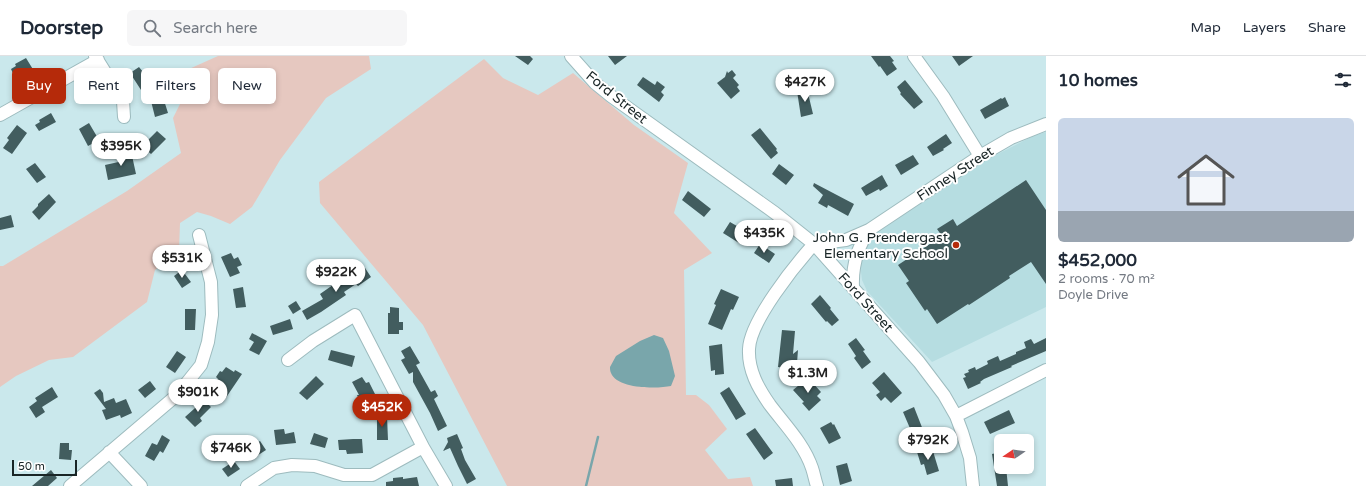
<!DOCTYPE html>
<meta charset="utf-8">
<style>
:root{--surface:#fff;--page:#f6f6f7;--text:#1f2937;--muted:#747a83;--line:#e0e1e3;--accent:#b52a0a}
body{margin:0;font-family:"Varela Round",sans-serif;background:var(--page);color:var(--text);height:100vh;display:flex;flex-direction:column;font-size:15px;white-space:nowrap}
*{box-sizing:border-box;margin:0}
p{font-size:13px;color:var(--muted)}
.icon{flex:none;width:22px;height:22px;fill:none;stroke:currentColor;stroke-width:2;stroke-linecap:round;stroke-linejoin:round}
.map{position:relative;flex:1;overflow:hidden}
.drawer{display:flex;flex-direction:column;background:var(--surface);width:320px}
.drawer>*{flex:none}
.banner{position:absolute;left:12px;top:12px;width:380px;height:36px;display:flex;gap:8px}
.needle{width:26px;rotate:257deg}
.tools{position:absolute;left:994px;top:378px;display:grid;gap:8px}
.tools a{display:grid;place-items:center;width:40px;height:40px;border-radius:6px;background:var(--surface);box-shadow:0 2px 6px #0003;font-size:20px}
.scale{position:absolute;left:12px;bottom:10px;width:65px;box-sizing:border-box;padding-left:4px;border:2px solid #192526;border-top:0;font-size:11px;line-height:14px;white-space:nowrap;color:#192526;-webkit-text-stroke:3px #fff;paint-order:stroke}
.price{position:absolute;translate:-50% -34px;padding:0 9px;border-radius:14px;background:#fff;color:#222;font-size:13px;line-height:26px;filter:drop-shadow(0 1px 2px #0008)}
.price::after{content:'';position:absolute;left:50%;top:24px;width:12px;height:9px;margin-left:-6px;background:inherit;clip-path:polygon(0 0,100% 0,50% 100%)}
.price.on{background:var(--accent);color:#fff}
ul{padding:0;list-style:none}
li{display:grid;align-content:center;gap:8px;height:212px;padding:0 12px}
li span{display:grid;place-items:center;height:124px;border-radius:6px;color:#555}
li>.icon{margin-inline-start:auto}
span .icon{width:72px;height:72px;fill:#fffc;stroke-width:1}
li b{font-size:17px}
h2{display:flex;justify-content:space-between;align-items:center;height:48px;padding:0 12px;font-size:17px}
.pill{padding:0 14px;border-radius:6px;background:var(--surface);box-shadow:0 2px 6px #0003;font-size:14px;line-height:36px}
.pill.on{background:var(--accent);color:#fff}
header{display:flex;align-items:center;gap:24px;box-sizing:border-box;height:56px;padding:0 20px;background:var(--surface);border-bottom:1px solid var(--line)}
header strong{font-size:19px}
nav{display:flex;gap:22px;margin-inline-start:auto;font-size:14px}
.search{width:280px;height:36px;background:var(--page);display:flex;align-items:center;gap:10px;box-sizing:border-box;padding:0 14px;border-radius:6px;color:var(--muted);font-size:15px}
main{display:flex;flex:1;min-height:0}
.map>svg:first-child{display:block}
.built{fill:#b6dde1}
.green{fill:#e6c8c0}
.water{fill:#79a6ab}
.lines{fill:none;stroke-linecap:round;stroke-linejoin:round}
.stream{stroke:#79a6ab;stroke-width:2.5}
.building{fill:#425d5f}
.minor-casing{stroke:#9dbbbe;stroke-width:14}
.minor{stroke:#fff;stroke-width:12}
.poi-dot{fill:#b52a0a;stroke:#fff;stroke-width:1.5}
.labels{text-anchor:middle;stroke-width:4;stroke-linejoin:round;paint-order:stroke}
.street-label{font-size:14px;fill:#192526;stroke:#fff}
.poi-label{font-size:14px;fill:#192526;stroke:#fff;text-anchor:end}
</style>
<header>
<strong>Doorstep</strong>
<div class="search"><svg class="icon" aria-label="search" viewBox="0 0 24 24"><circle cx="10" cy="10" r="6"/><path d="M15 15l6 6"/></svg>Search here</div>
<nav><a>Map</a><a>Layers</a><a>Share</a></nav>
</header>
<main>
<div class="map">
<svg width="1046" height="430" viewBox="0 0 1046 430">
<rect width="100%" height="100%" fill="#cae8ec"/>
<path class="built" d="M1046,76V251L932,306L867,235L862,224L861,216V204L864,194L870,185L877,177L982,106L1033,80Z"/>
<path class="green" d="M218,0H369L371,13L326,42L280,104L252,151L230,168L211,160L197,156L180,167L179,195L155,214L147,246L73,301L49,304L16,320L0,331V210H3L127,135L181,97L173,62L182,44L189,13Z
M484,3L503,22L538,39L573,17L634,69L688,107L674,157L712,197L684,214L686,339H696L709,349L727,373L705,394L728,423L750,421L753,430H507L423,269L320,147L319,126Z"/>
<path class="water" d="M654,279L663,282L669,295L675,320L671,330C657,333 617,333 611,317C610,315 610,313 610,311L616,300L640,285Z"/>
<g class="lines">
<path class="stream" d="M586,430L598,381"/>
</g>
<path class="building" d="M515,0H530L533,3L528,9Z
M608,0H627L615,9Z
M871,0H890L894,5L892,6L897,13L887,20L880,10L879,11Z
M952,0H973L959,10Z
M26,2L34,15L16,24L11,13L16,10L15,8Z
M139,11L143,16L146,14L152,22L149,24L151,27L141,34L130,17Z
M732,14L736,19L733,22L739,29L737,31L740,35L731,43L717,27L725,21L727,15L728,17Z
M643,21L655,29L657,25L665,31L661,36L664,39L659,46L637,29Z
M905,24L923,46L914,53L900,38L901,37L897,31Z
M807,33L813,58L801,61L797,35Z
M79,36H93L92,46H79Z
M162,38L168,57L155,61L150,41Z
M1005,41L1009,50L985,63L980,54L1001,42L1002,43Z
M51,57L56,66L39,75L35,69L40,66L39,64Z
M89,67L99,84L88,90L79,73Z
M17,69L27,77L12,98L3,92L9,84L7,82Z
M760,72L777,93L776,94L778,97L771,103L751,79Z
M157,75L166,83L151,98L142,90Z
M946,78L952,87L943,93L944,94L933,100L927,91Z
M131,95L136,118L108,124L105,109L123,105L121,97Z
M913,99L919,108L901,119L895,109Z
M35,107L46,121L37,127L26,113Z
M779,108L794,119L786,129L772,118Z
M882,119L888,130L880,135L879,133L866,140L861,132Z
M1026,124L1046,154V228L1031,206L1009,220L1010,222L969,249L968,248L937,268L927,253L925,255L906,227L909,225L898,209L942,180L937,173L953,163L957,170Z
M814,127L854,148L848,160L828,149L827,152L818,147L823,139L813,130Z
M688,135L711,153L704,161L682,144Z
M49,138L56,146L39,164L32,156L38,150V148Z
M11,159L14,171L0,174V162Z
M730,166L742,173L740,176L744,178L739,187L723,177Z
M760,188L775,198L769,207L754,197Z
M231,197L234,203L238,201L242,209L237,211L240,217L230,221L221,201Z
M365,212L371,221L358,230L356,228L344,236L346,239L321,256L307,264L302,255L323,243L320,238L350,217L353,221Z
M182,214L191,226L182,232L174,220Z
M243,231L246,251L236,252L233,233Z
M721,233L739,241L733,254L731,253L722,274L708,268L716,249L714,248Z
M820,239L831,252L830,253L839,264L832,270L827,265L826,266L811,248Z
M296,245L301,253L293,258L288,250Z
M390,251L399,252V266H403V274H399V278H388V257H390Z
M185,253H196L195,274H185Z
M290,263L293,273L273,279L270,270Z
M782,274L795,275L793,298L798,294L797,307L792,306V313L778,311Z
M252,277L267,285L259,299L249,294L254,286L249,283Z
M856,282L865,294L863,295L871,306L862,313L854,302L856,300L848,288Z
M1046,282V295L1011,310L1012,311L984,323L980,326L981,327L968,333L963,322L966,321L964,318L969,316L968,314L975,311L976,314L988,308L987,305L998,300L1000,305L1016,298V296L1026,292L1024,286L1031,283L1034,288Z
M722,288L724,318L715,319V314L711,315L709,290Z
M410,290L420,307L416,309L431,336L435,334L438,340L434,343L447,370L438,375L430,357L413,326V316L409,318L401,304L405,302L401,295Z
M331,294L355,300L352,311L328,304Z
M177,295L186,301L175,317L166,311Z
M226,311L234,316L235,314L242,318L223,346L212,338L216,332L213,331L218,323L216,321L220,315L222,316Z
M884,316L902,337L891,347L885,341L881,345L876,339L880,336L872,327Z
M316,320L324,328L307,344L299,337Z
M362,321L366,327L369,326L376,340L361,348L357,339H359L352,326Z
M810,324L821,336L817,340L821,344L809,355L802,347L804,346L793,334L804,325L806,328Z
M150,325L156,333L145,342L138,334Z
M52,331L58,341L42,351L45,356L36,362L29,351L37,345L35,342Z
M729,331L746,358L736,364L720,337Z
M100,333L103,337L104,346L114,342L116,347L126,343L132,357L121,362L120,359L106,364L102,354L106,353L94,337Z
M204,344L211,351L200,362L202,365L195,371L185,361Z
M914,351L925,379L915,384L903,356Z
M1009,354L1015,367L990,378L984,366Z
M387,360L388,384H377V361Z
M831,366L833,369L834,368L841,382L829,388L820,372Z
M755,372L773,397L764,404L746,378Z
M284,373L285,378L294,376L296,387L276,389L274,374Z
M314,377L328,382L325,392L310,388Z
M457,378L463,392L461,393L465,404L476,423L467,428L458,410L450,392L443,395L448,386L447,382Z
M162,379L170,384L163,397L160,395L154,405L145,400L152,387L157,389Z
M353,383H362L363,397L347,398L346,394H339L338,384Z
M260,385L266,394L249,405L243,395Z
M60,387H69V394H72L71,404L59,403Z
M932,392L939,415L927,419L924,408L921,409L917,396Z
M1001,396V411H1006L1008,430H997L992,398Z
M234,405L240,413L228,421L222,413Z
M847,407L852,425L840,429L836,410Z
M51,414L57,422L48,430H32Z
M403,421V423L417,421L419,430H386V426L393,425V422Z
M792,422L793,430H776L775,424Z"/>
<g class="lines">
<g class="minor-casing">
<path id="minor" d="M95,0L123,45L124,61
M571,0L595,27L611,40L775,157L814,188L919,306L944,339L956,360L962,376L970,402L973,430
M914,0L943,40L980,100
M0,59L98,4
M853,231C852,210 857,192 869,174
M288,304L313,285L355,259L423,391L446,430
M956,360L1046,314
M109,396L141,430
M70,430L177,339L201,309L208,286L212,259L211,226L199,179
M247,430L274,412L292,409L315,410L344,419H372L423,391
M817,430C815,424 814,418 812,412C804,388 785,369 770,349C758,332 748,314 749,293C750,265 795,209 814,188L846,184L869,174L980,100L1011,82L1046,68"/>
</g>
<use href="#minor" class="minor"/>
</g>
<circle class="poi-dot" cx="956" cy="189" r="4"/>
<g class="labels">
<g class="street-label">
<text transform="translate(617 41) rotate(39)" y="5">Ford Street</text>
<text transform="translate(955 117) rotate(-33)" y="5">Finney Street</text>
<text transform="translate(866 246) rotate(48)" y="5">Ford Street</text>
</g>
<g class="poi-label">
<text x="948" y="186">John G. Prendergast<tspan x="948" dy="16">Elementary School</tspan></text>
</g>
</g>
</svg>
<div class="tools">
<a><svg class="needle" viewBox="-14 -14 28 28"><path d="M0-13l5 13h-10z" fill="#e53935"/><path d="M0 13l5-13h-10z" fill="#747a83"/></svg></a>
</div>
<div class="scale">50 m</div>
<b class="price" style="left:805px;top:47px">$427K</b>
<b class="price" style="left:121px;top:111px">$395K</b>
<b class="price" style="left:764px;top:198px">$435K</b>
<b class="price" style="left:182px;top:223px">$531K</b>
<b class="price" style="left:336px;top:237px">$922K</b>
<b class="price" style="left:808px;top:338px">$1.3M</b>
<b class="price" style="left:198px;top:357px">$901K</b>
<b class="price on" style="left:382px;top:372px">$452K</b>
<b class="price" style="left:928px;top:405px">$792K</b>
<b class="price" style="left:231px;top:413px">$746K</b>
<div class="banner">
<a class="pill on">Buy</a>
<a class="pill">Rent</a>
<a class="pill">Filters</a>
<a class="pill">New</a>
</div>
</div>
<section class="drawer">
<h2>10 homes<svg class="icon" aria-label="filters" viewBox="0 0 24 24"><path d="M4 7h16M4 17h16"/><circle cx="9" cy="7" r="2"/><circle cx="15" cy="17" r="2"/></svg></h2>
<ul>
<li><span style="background:linear-gradient(#c9d6e8 75%,#9aa5b1 0)"><svg class="icon" aria-label="home" viewBox="0 0 24 24"><path d="M3 11l9-7 9 7M6 9v11h12V9"/></svg></span><div><b>$452,000</b><p>2 rooms · 70 m²</p><p>Doyle Drive</p></div></li>
</ul>
</section>
</main>
